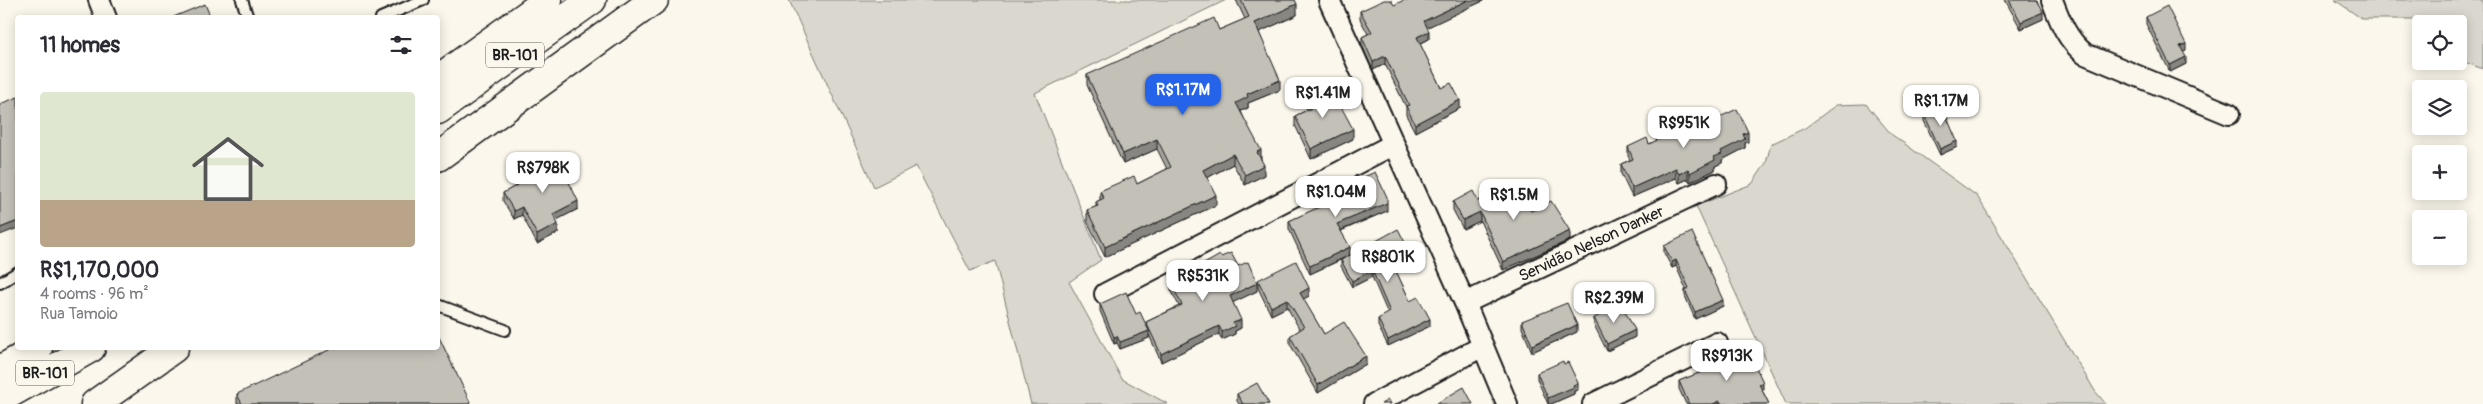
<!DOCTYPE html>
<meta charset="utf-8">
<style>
:root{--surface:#fff;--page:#f7f7f7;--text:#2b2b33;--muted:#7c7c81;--accent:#2563eb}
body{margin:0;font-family:Pangolin,sans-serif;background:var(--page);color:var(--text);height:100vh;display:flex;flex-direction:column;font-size:19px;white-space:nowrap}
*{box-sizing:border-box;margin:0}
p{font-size:16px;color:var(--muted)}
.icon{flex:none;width:28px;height:28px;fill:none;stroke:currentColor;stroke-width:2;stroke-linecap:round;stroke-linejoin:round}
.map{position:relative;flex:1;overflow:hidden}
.side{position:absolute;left:15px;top:15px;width:425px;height:335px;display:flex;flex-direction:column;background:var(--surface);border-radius:5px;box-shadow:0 2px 12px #0003}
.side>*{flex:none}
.controls{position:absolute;left:2412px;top:15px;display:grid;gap:10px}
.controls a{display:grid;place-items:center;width:55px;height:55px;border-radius:5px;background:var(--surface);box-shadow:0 2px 12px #0003;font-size:25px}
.price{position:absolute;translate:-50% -42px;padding:0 11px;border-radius:10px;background:#fff;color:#222;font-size:16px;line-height:32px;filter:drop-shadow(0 1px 2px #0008)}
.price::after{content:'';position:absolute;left:50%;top:30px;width:15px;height:11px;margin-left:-8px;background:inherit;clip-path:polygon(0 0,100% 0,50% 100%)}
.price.on{background:var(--accent);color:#fff}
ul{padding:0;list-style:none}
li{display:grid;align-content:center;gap:10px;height:265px;padding:0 25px}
li span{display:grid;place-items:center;height:155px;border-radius:5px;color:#555}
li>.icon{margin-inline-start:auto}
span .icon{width:90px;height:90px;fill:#fffc;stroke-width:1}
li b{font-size:21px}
h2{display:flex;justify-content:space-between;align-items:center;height:60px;padding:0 25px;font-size:21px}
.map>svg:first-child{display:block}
.green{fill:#dad7ce;stroke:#7b7a75}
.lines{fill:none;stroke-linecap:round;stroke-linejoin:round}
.lane-casing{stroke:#1c1c1c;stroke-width:14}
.street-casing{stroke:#1c1c1c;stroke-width:24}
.secondary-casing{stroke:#1c1c1c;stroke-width:31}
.highway-casing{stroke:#1c1c1c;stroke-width:31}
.lane{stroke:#fbf7ec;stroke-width:10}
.street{stroke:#fbf7ec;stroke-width:20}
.secondary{stroke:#fbf7ec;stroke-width:28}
.highway{stroke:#fbf7ec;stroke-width:28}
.wall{fill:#a8a59e;stroke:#1c1c1c}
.shaded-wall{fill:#888681;stroke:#1c1c1c}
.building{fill:#c3c0b8;stroke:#1c1c1c}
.labels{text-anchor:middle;stroke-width:4.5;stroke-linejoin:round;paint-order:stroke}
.shield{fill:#fbf7ec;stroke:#5f5e5a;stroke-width:1}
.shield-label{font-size:15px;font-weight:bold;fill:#1c1c1c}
.street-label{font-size:16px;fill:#1c1c1c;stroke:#fbf7ec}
</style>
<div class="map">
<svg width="2483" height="404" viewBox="0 0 2483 404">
<rect width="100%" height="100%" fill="#fbf7ec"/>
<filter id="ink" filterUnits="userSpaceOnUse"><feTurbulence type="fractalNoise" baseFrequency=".02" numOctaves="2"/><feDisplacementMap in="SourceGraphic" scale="10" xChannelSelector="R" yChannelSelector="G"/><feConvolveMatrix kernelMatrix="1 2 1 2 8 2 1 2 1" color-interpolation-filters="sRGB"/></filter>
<g filter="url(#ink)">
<path class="green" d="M789,0H1226L1035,93L1101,260L1069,282L1122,379L1168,404H1031L995,261L970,271L916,166L874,187Z
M2335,0H2483V69L2459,60V24L2421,25L2416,19H2362Z
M1866,104L1891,134L1977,196L2095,391L2106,404H1786L1696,206L1752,184L1766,163L1771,144L1805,128L1836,105Z"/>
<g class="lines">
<g class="lane-casing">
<path id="lane" d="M242,0L248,18
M381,18L423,0
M0,283L18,272
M438,305L505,330"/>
</g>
<g class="street-casing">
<path id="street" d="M99,0L106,18
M1329,0L1465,303L1507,404
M2052,0C2060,21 2067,40 2085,54L2229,114
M1105,294L1394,144
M1465,303L1716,184
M1374,404L1483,346
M1593,404L1717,343"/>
</g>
<g class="secondary-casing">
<path id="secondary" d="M438,157L654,0
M95,404L174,348"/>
</g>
<g class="highway-casing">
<path id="highway" d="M438,79L548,0
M438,110L592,0
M0,370L38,348
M0,399L91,348"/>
</g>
<use href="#lane" class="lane"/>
<use href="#street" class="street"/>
<use href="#secondary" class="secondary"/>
<use href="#highway" class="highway"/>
</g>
<path class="wall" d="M1236,0H1295L1297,15L1259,32L1280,90L1248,103V108L1241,111L1261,160L1264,175L1245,185L1233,164L1207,178L1216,205L1105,257L1087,221V210L1096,207V202L1100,200V191L1137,184L1167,169L1157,149L1123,164L1087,85V75L1219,30L1245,19Z
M1483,0V1L1427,27L1429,39L1420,44L1441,88L1460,108L1415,132L1406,115V107L1385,64L1373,70L1362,45V37L1368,34L1360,19V11Z
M2005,0H2037L2043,19L2021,29Z
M2146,17L2186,51L2183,52L2186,64L2170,72L2146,24Z
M1306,98L1353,139L1311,159L1295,125V116L1307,110L1306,108Z
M1924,114L1957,147L1940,155L1924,121Z
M1694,129L1748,142L1745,143V148L1722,160V163L1715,166V170L1690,182L1688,179L1679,183L1676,178L1632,197L1621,174V164L1630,160L1628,156V147L1649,144Z
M532,165L578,209L556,220L558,233L537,244L522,215L514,219L503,201V193L534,176L532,173Z
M1328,193L1387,211L1341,231L1350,255L1409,257L1393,265L1410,301L1430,326L1388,346L1378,326V319L1388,314L1372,277L1352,287L1341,266V260L1345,258L1310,274L1289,229V221L1329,203L1328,201Z
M1519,197L1531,211L1570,240L1503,270L1480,221L1463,229L1453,210V202L1478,201Z
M1664,246L1723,306L1695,319L1685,296V290L1686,289L1676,266L1672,268L1664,253Z
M1221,257L1238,266L1257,291L1233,302L1241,328L1235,331V334L1222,340L1219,334L1161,362L1149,335V338L1120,349L1117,343L1114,344L1100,311V304L1136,314L1146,326V322L1179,306L1171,290V283Z
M1258,280L1309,296L1303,299L1324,334L1366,364L1318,393L1290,344V336L1300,330L1287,307L1271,315L1258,288Z
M1594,318L1635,337L1607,351L1594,325Z
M1522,321L1577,332L1532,352L1522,328Z
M1712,362L1763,390H1762L1769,404H1686L1679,389V381L1712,368Z
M1537,373L1578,390L1574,391V394L1551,404H1548L1537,379Z
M237,394L471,404H237Z
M1237,394L1269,404H1239L1237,401Z"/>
<path class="shaded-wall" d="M1468,0H1483V1L1424,29V21Z
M1297,4V15L1255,34V23Z
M2043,12V19L2021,29V22Z
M1429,31V39L1417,45V37Z
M2186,44V51L2180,53V46Z
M1385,56V64L1373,70V62Z
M2186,57V64L2170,72V65Z
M1280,80V90L1248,103V108L1236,113V103L1247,94Z
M1460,100V108L1415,132V124Z
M1353,129V139L1311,159V149Z
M1748,132V142L1745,143V148L1722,160V163L1715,166V170L1690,182V173L1714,157L1721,151L1743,134Z
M1157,139V149L1123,164V154Z
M1957,141V147L1940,155V149Z
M1261,150V160L1257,152Z
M1233,154V164L1203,180V170Z
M1264,165V175L1245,185V175Z
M1676,168V178L1632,197V188Z
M1688,169V179L1679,183V174Z
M1216,195V205L1105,257V247Z
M578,201V209L553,222V214Z
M1387,203V211L1337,232V224Z
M522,207V215L514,219V211Z
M1480,212V221L1463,229V220Z
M18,221V228L0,235V228Z
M558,224V233L537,244V235Z
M1570,231V240L1503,270V262Z
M1350,247V255L1310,274V266Z
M1409,250V257L1391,267V260Z
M1676,260V266L1672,268V262Z
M1372,270V277L1352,287V281Z
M1257,283V291L1230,304V296Z
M1309,288V296L1300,301V293Z
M1287,299V307L1271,315V307Z
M1723,300V306L1695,319V312Z
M1430,319V326L1388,346V340Z
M1241,320V328L1235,331V334L1222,340V332L1233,323Z
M1577,325V332L1532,352V345Z
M1219,326V334L1161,362V354Z
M1635,330V337L1607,351V344Z
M1149,331V338L1120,349V342Z
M1117,336V343L1114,344V337Z
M1366,356V364L1318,393V385Z
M1763,382V390L1759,391V384Z
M1578,383V390L1574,391V394L1551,404H1548V398Z
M1720,401V404H1713Z"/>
<path class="building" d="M1241,0H1295L1297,4L1255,23L1280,80L1247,94L1248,97L1236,103L1261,150L1257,152L1264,165L1245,175L1233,154L1203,170L1216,195L1105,247L1087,210L1098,206L1096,202L1104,198L1100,191L1134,176L1137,184L1171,167L1157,139L1123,154L1087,75L1214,18L1219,30L1249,17Z
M1384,0H1391L1394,5L1404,0H1468L1424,21L1429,31L1417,37L1441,88L1451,83L1460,100L1415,124L1406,106L1409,105L1385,56L1373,62L1362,37L1372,32L1360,11Z
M2009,0H2036L2043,12L2021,22Z
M205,4L211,18H171Z
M2167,6L2186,44L2180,46L2186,57L2170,65L2146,17Z
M1328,88L1335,102L1338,101L1353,129L1311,149L1295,116L1311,108L1306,98Z
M18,97V221L0,228V104Z
M1942,106L1957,141L1940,149L1924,114Z
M1737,109L1748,132L1743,134L1745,139L1721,151L1722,154L1714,157L1715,160L1690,173L1688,169L1679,174L1676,168L1632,188L1621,164L1633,159L1628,147L1647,138L1649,144L1692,124L1694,129Z
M555,153L578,201L553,214L558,224L537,235L522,207L514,211L503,193L537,174L532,165Z
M1375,172L1387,197V203L1337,224L1350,247L1310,266L1289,221L1332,201L1328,193Z
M1513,185L1519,197L1525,195L1531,211L1551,201L1570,231L1503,262L1480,212L1463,220L1453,202L1473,191L1478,201Z
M1398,229L1409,250L1391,260L1410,301L1418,297L1430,319L1388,340L1378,319L1390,312L1372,270L1352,281L1341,260Z
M1692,232L1723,300L1695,312L1685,290L1689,288L1676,260L1672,262L1664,246Z
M1231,253L1238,266L1248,262L1257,283L1230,296L1241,320L1233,323L1235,326L1222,332L1219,326L1161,354L1146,322L1182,305L1171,283L1220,255L1221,257Z
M1296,261L1309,288L1300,293L1324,334L1344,322L1366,356L1318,385L1290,336L1304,327L1287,299L1271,307L1258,280Z
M1126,292L1136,314L1140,312L1149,331L1120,342L1117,336L1114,337L1100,304Z
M1567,303L1577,325L1532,345L1522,321Z
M1621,304L1635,330L1607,344L1594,318Z
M438,335L471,404H242L237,394L333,348H438Z
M1746,347L1763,382L1759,384L1769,404H1722L1720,401L1713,404H1689L1679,381L1714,367L1712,362Z
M1563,361L1564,364L1568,362L1578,383L1573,385L1574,387L1548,398L1537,373Z
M1257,383L1269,404H1243L1237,394Z
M1464,387L1473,404H1437V403Z
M1388,400L1390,404H1381Z"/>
</g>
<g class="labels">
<g class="shield">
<rect x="486" y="42.5" width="58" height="25" rx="4"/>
<rect x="16" y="360.5" width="58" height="25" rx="4"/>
</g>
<g class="shield-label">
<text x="515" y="60">BR-101</text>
<text x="45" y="378">BR-101</text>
</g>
<g class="street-label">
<text transform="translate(1591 243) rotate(-25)" y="6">Servidão Nelson Danker</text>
</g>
</g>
</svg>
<div class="controls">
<a><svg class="icon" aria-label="locate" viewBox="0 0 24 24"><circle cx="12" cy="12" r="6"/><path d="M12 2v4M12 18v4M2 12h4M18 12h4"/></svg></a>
<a><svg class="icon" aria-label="layers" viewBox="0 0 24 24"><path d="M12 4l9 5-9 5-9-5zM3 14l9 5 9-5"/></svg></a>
<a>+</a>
<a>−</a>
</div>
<b class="price on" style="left:1183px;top:116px">R$1.17M</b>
<b class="price" style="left:1323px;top:119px">R$1.41M</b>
<b class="price" style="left:1941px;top:127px">R$1.17M</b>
<b class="price" style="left:1684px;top:149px">R$951K</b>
<b class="price" style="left:543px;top:194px">R$798K</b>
<b class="price" style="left:1336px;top:218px">R$1.04M</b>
<b class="price" style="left:1514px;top:221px">R$1.5M</b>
<b class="price" style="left:1388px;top:283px">R$801K</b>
<b class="price" style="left:1203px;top:302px">R$531K</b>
<b class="price" style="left:1614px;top:324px">R$2.39M</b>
<b class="price" style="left:1727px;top:382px">R$913K</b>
<section class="side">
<h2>11 homes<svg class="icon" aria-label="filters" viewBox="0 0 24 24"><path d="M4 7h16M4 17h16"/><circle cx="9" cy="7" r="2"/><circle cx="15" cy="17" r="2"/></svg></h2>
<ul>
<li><span style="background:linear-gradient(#dfe7d0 70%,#b9a48a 0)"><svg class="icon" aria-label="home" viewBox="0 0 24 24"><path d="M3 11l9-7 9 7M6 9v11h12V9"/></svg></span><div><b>R$1,170,000</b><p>4 rooms · 96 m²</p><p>Rua Tamoio</p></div></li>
</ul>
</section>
</div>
